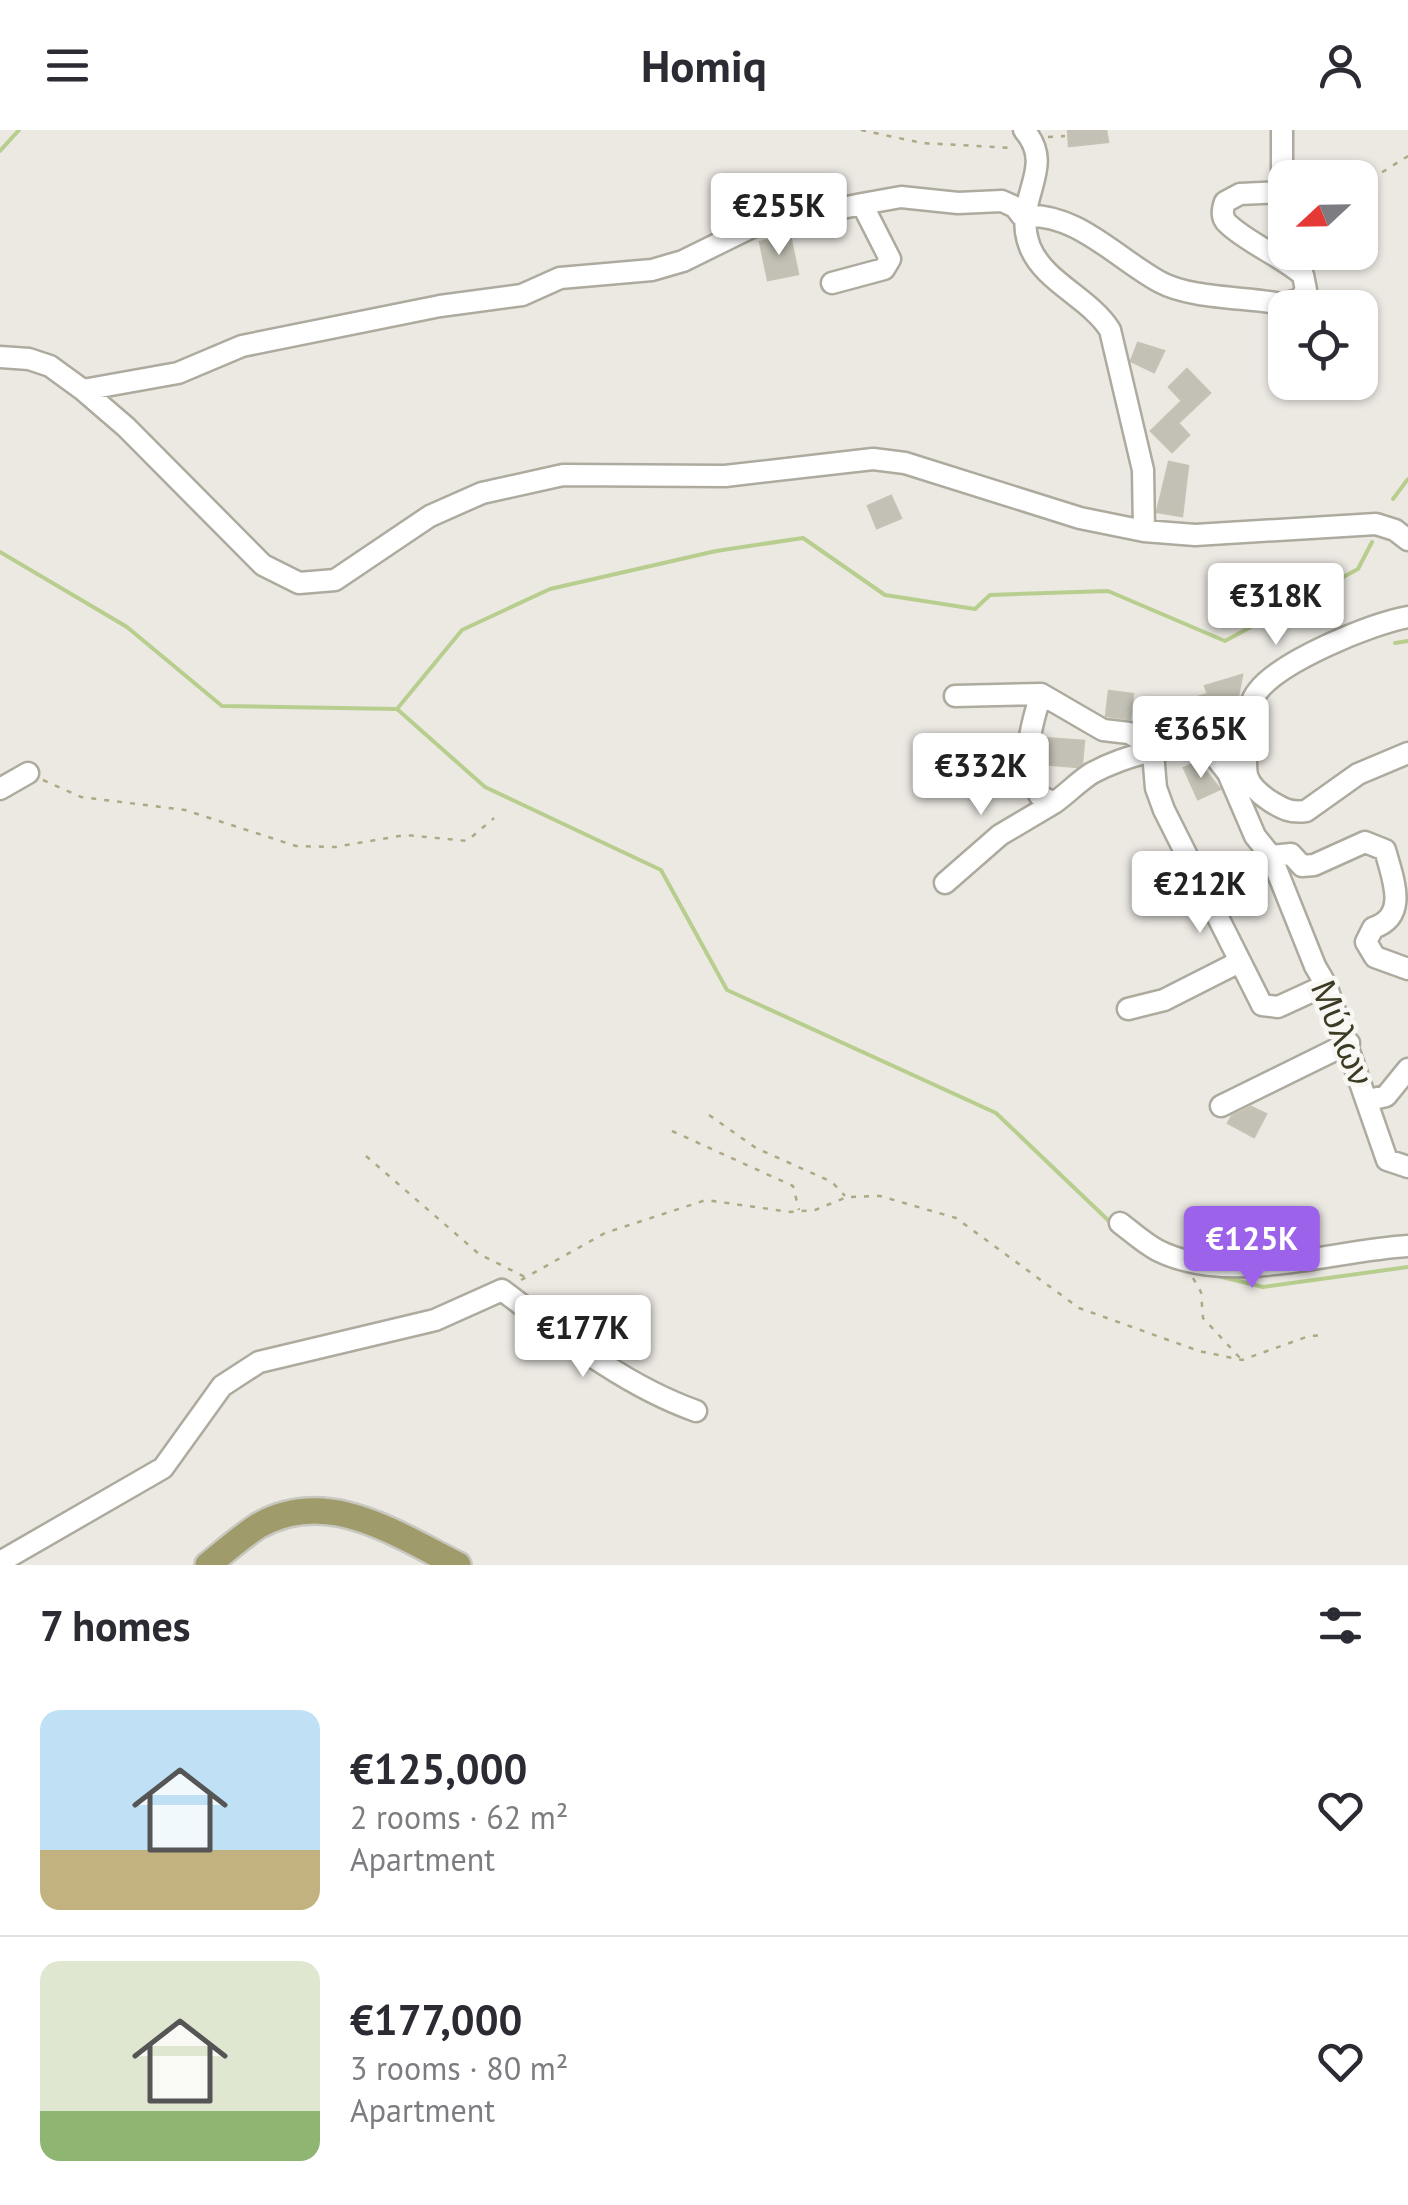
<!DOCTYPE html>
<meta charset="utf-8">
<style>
:root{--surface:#fff;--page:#f2f2f3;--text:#2b2b33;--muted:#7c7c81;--line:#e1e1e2;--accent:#9d62ea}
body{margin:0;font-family:"PT Sans",sans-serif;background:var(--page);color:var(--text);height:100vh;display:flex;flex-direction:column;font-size:38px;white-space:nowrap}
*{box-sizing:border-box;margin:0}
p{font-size:32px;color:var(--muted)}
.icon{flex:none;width:55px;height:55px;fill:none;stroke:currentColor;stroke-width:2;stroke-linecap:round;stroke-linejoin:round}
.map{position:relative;height:1435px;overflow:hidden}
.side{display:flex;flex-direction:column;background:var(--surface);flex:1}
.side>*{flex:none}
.needle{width:65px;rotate:248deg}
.tools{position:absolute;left:1268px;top:30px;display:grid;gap:20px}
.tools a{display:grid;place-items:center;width:110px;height:110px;border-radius:20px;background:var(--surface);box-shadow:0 2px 8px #0004;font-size:50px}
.price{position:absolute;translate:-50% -85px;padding:0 22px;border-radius:10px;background:#fff;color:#222;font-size:32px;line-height:65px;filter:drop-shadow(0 2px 5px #0008)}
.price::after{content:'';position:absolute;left:50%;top:60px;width:30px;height:22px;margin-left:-15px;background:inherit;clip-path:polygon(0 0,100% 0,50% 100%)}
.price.selected{background:var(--accent);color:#fff}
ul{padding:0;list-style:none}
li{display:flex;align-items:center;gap:30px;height:250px;padding:0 40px}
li+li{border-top:2px solid var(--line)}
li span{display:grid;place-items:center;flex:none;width:280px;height:200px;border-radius:20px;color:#555}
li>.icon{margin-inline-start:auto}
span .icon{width:120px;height:120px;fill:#fffc;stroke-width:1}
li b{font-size:42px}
h2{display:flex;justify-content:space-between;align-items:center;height:120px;padding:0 40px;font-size:42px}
header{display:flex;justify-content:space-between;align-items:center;height:130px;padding:0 40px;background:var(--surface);font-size:45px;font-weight:700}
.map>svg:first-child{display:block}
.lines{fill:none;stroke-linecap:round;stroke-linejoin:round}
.stream{stroke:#b8ce8e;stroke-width:4}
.building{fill:#c3c0b5;stroke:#c5c2b5;stroke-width:2.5}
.minor-casing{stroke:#adaa9e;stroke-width:25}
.major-casing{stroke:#c8c8c1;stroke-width:30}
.path{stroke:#aea985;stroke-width:2.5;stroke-dasharray:5 8;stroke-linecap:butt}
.minor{stroke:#fff;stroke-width:20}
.major{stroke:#9f9b6a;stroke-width:25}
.labels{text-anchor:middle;stroke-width:9;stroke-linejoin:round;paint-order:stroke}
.street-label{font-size:35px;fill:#3c3a23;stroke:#f8f7f3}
</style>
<header><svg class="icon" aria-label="menu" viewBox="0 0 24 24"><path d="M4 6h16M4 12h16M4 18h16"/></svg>Homiq<svg class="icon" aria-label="person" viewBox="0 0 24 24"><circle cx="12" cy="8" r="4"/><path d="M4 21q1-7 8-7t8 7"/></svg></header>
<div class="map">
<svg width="1408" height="1435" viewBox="0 0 1408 1435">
<rect width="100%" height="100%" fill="#ece9e3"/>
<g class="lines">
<path class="stream" d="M0,21L19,0
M1393,369L1408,349
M0,422L127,497L222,576L397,579L485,657L661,740L727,860L996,983L1110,1092
M1395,513L1408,511
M397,579L462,500L550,459L716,421L803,408L885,465L975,479L990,465L1108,461L1225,511L1358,439L1372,412
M1210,1144L1263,1157L1408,1137"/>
</g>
<path class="building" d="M1068,0H1106L1108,12L1069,16Z
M790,106L798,144L768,150L760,112Z
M1138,213L1164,221L1154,242L1131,231Z
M1187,239L1210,263L1178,293L1189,305L1172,322L1151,301L1182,271L1169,257Z
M1169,332L1188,336L1182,386L1157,382Z
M891,366L901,388L877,398L868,376Z
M1242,545L1236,577L1176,590L1171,575L1208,564L1205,556Z
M1109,561L1133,564L1130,589L1106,586Z
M1044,608L1084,611L1082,633L1077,637L1043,634Z
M1198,632L1220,659L1198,669L1184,638Z
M1251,977L1266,984L1254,1007L1228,993L1232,986Z"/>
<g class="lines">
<g class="minor-casing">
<path id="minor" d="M1024,0C1058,39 1011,68 1030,117C1044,152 1090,168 1110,200L1143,340L1144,401
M832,153L884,139L890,129L862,74
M0,227L29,229L50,236L83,260L126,297L263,435L299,453L335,450L430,386L482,363L563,345L725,346L873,329L905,333L1080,388L1144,401L1195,405L1376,394L1395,400L1408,410
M83,260L178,243L242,216L440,176L522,165L560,148L652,140L683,131L754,96L862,74L901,67L958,73L1002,71L1015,77L1022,86C1076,81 1117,129 1160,152C1191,169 1247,167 1283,174L1300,169L1306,160L1303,145C1281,126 1248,113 1228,94C1221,88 1222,80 1225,72L1240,64L1282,62V0
M1408,487C1370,494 1281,531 1258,561C1247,574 1249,590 1248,605C1246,640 1239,650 1270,671C1283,679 1290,683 1306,681L1358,644L1408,623
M1041,564C1030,599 1020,633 1040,666L1054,673C1067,664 1079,651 1092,643C1122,627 1176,610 1210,620L1228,643
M955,566L1041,564L1103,600L1129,603L1144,612L1153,623L1156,658L1164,680L1262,875L1278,877L1326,855
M1246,636L1228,643L1255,706L1271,726L1315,836L1326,855L1387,1030L1408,1037
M0,659L28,643
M1271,726L1291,724L1302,736L1314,735L1365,712L1385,720C1394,752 1408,786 1373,798L1366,812L1375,827L1408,839
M945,753L1000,705L1054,673
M1128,879L1164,870L1239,832
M1369,970L1386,966L1408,939
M1221,976L1349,913
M1120,1093C1132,1102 1144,1113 1157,1120C1229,1157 1333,1120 1408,1116
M0,1432L163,1338L222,1256L259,1232L435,1190L502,1160C563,1206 623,1255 696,1281"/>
</g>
<g class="major-casing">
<path id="major" d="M208,1435C224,1422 241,1407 258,1396C327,1356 396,1404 458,1435"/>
</g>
<path class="path" d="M861,0L922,13L1013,18
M1048,7L1065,6
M1360,56L1408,26
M43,650L81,667L185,680L296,716L335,717L405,705L467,711L494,688
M709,985L756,1018L832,1052L845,1066
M672,1001L793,1056L799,1080
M366,1026L479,1124L525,1147
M1193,1148L1201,1162L1203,1188L1240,1228
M521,1150L605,1103L706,1070L790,1082L815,1080L847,1067L880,1066L956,1088L1079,1178L1199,1221L1242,1230L1309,1206L1326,1205"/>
<use href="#minor" class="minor"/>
<use href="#major" class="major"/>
</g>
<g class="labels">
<g class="street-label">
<text transform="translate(1342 903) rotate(68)" y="12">Μύλων</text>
</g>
</g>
</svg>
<div class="tools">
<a><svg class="needle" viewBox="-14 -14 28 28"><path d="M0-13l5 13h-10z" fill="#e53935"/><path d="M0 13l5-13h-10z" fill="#7c7c81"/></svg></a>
<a><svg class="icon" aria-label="locate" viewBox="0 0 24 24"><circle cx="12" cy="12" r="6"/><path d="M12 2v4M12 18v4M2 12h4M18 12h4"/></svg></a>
</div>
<b class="price" style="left:779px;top:128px">€255K</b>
<b class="price" style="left:1276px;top:518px">€318K</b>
<b class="price" style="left:1201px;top:651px">€365K</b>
<b class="price" style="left:981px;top:688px">€332K</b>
<b class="price" style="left:1200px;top:806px">€212K</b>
<b class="price selected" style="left:1252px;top:1161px">€125K</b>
<b class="price" style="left:583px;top:1250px">€177K</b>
</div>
<section class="side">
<h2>7 homes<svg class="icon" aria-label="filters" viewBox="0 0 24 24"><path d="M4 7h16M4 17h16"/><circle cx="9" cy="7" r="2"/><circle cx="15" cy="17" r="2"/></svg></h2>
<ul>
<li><span style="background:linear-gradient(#bfe0f5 70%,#c2b280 0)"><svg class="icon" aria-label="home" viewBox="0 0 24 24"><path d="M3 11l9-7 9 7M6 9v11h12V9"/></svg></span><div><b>€125,000</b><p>2 rooms · 62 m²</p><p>Apartment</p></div><svg class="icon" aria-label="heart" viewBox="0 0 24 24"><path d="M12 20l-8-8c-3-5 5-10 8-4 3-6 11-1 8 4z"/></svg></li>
<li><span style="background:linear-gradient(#dfe7d0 75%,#8fb573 0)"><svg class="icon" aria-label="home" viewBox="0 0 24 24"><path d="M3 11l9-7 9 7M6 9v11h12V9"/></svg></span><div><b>€177,000</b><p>3 rooms · 80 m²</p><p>Apartment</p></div><svg class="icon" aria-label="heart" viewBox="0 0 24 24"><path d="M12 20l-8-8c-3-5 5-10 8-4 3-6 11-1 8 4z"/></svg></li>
</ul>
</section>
